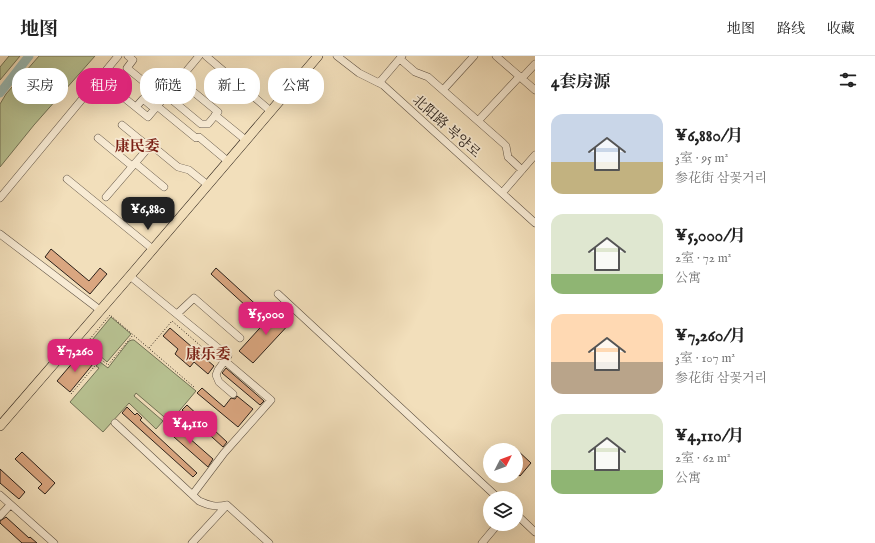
<!DOCTYPE html>
<html lang="zh">
<meta charset="utf-8">
<style>
:root{--surface:#fff;--page:#f6f6f6;--text:#222;--muted:#767676;--line:#e0e0e0;--accent:#db2777}
body{margin:0;font-family:"IM FELL English","Noto Serif SC","Noto Serif KR",serif;background:var(--page);color:var(--text);height:100vh;display:flex;flex-direction:column;font-size:15px;white-space:nowrap}
*{box-sizing:border-box;margin:0}
p{font-size:13px;color:var(--muted)}
.icon{flex:none;width:22px;height:22px;fill:none;stroke:currentColor;stroke-width:2;stroke-linecap:round;stroke-linejoin:round}
.map{position:relative;flex:1;overflow:hidden}
.details{display:flex;flex-direction:column;background:var(--surface);width:340px}
.details>*{flex:none}
.top-card{position:absolute;left:12px;top:12px;width:380px;height:36px;display:flex;gap:8px}
.needle{width:26px;rotate:48deg}
.buttons{position:absolute;left:483px;top:387px;display:grid;gap:8px}
.buttons a{display:grid;place-items:center;width:40px;height:40px;border-radius:50%;background:var(--surface);box-shadow:0 4px 16px #0002;font-size:20px}
.price{position:absolute;translate:-50% -34px;padding:0 9px;border-radius:8px;background:var(--accent);color:#fff;font-size:13px;line-height:26px;filter:drop-shadow(0 1px 2px #0008)}
.price::after{content:'';position:absolute;left:50%;top:24px;width:12px;height:9px;margin-left:-6px;background:inherit;clip-path:polygon(0 0,100% 0,50% 100%)}
.price.on{background:#222;color:#fff}
ul{padding:0;list-style:none}
li{display:flex;align-items:center;gap:12px;height:100px;padding:0 16px}
li span{display:grid;place-items:center;flex:none;width:112px;height:80px;border-radius:12px;color:#555}
li>.icon{margin-inline-start:auto}
span .icon{width:48px;height:48px;fill:#fffc;stroke-width:1}
li b{font-size:17px}
h2{display:flex;justify-content:space-between;align-items:center;height:48px;padding:0 16px;font-size:17px}
.pill{padding:0 14px;border-radius:16px;background:var(--surface);box-shadow:0 4px 16px #0002;font-size:14px;line-height:36px}
.pill.on{background:var(--accent);color:#fff}
header{display:flex;align-items:center;gap:24px;box-sizing:border-box;height:56px;padding:0 20px;background:var(--surface);border-bottom:1px solid var(--line)}
header strong{font-size:19px}
nav{display:flex;gap:22px;margin-inline-start:auto;font-size:14px}
main{display:flex;flex:1;min-height:0}
.map>svg:first-child{display:block}
.green{fill:#b8c292;stroke:#727256}
.lines{fill:none;stroke-linecap:round;stroke-linejoin:round}
.river{stroke:#9cbcb5;stroke-width:9}
.building{fill:#daa680;stroke:#2b211a}
.minor-casing{stroke:#5d5042;stroke-width:8}
.major-casing{stroke:#2b211a;stroke-width:10}
.path{stroke:#2b211a;stroke-width:1;stroke-dasharray:1 2;stroke-linecap:butt}
.minor{stroke:#f7ead3;stroke-width:7}
.major{stroke:#f2dfbb;stroke-width:9}
.labels{text-anchor:middle;stroke-width:3.5;stroke-linejoin:round;paint-order:stroke}
.street-label{font-size:14px;fill:#2b211a;stroke:#f7ead3}
.neighbourhood-label{font-size:15px;font-weight:bold;fill:#7a1f14;stroke:#f7ead3}
</style>
<header>
<strong>地图</strong>
<nav><a>地图</a><a>路线</a><a>收藏</a></nav>
</header>
<main>
<div class="map">
<svg width="535" height="487" viewBox="0 0 535 487">
<rect width="100%" height="100%" fill="#f2dfbb"/>
<filter id="stains"><feTurbulence type="fractalNoise" baseFrequency=".005" numOctaves="4"/><feColorMatrix values="0 0 0 0 .2 0 0 0 0 .09 0 0 0 0 .02 0 0 0 .5 -.17"/></filter>
<radialGradient id="worn" r=".72"><stop offset=".6" stop-color="#630" stop-opacity="0"/><stop offset="1" stop-color="#630" stop-opacity=".3"/></radialGradient>
<path class="green" d="M9,0H20L0,24V11Z
M39,0H95L34,69L0,111V48L6,38Z
M111,261L131,278L107,306L88,289Z
M132,284H134L196,335L170,366L136,337L134,340L163,365L156,373L129,347L103,376L70,346L99,312L96,310L100,306L108,312L129,285Z"/>
<g class="lines">
<path class="river" d="M0,37L29,0"/>
</g>
<path class="building" d="M51,193L89,225L100,212L107,218L90,238L45,201Z
M216,212L263,255L258,261L211,218Z
M278,252L292,265L253,307L239,295Z
M170,272L214,310L208,318L194,306L190,311L175,298L178,293L163,280Z
M81,297L93,308L70,336L57,325Z
M226,312L264,345L260,349L222,317Z
M202,332L224,351L231,342L235,343L237,340L253,353L238,371L197,337Z
M187,349L227,386L223,391L182,354Z
M127,351L135,359L137,357L142,362L140,364L197,417L193,421L122,357Z
M172,367L213,403L208,411L166,374Z
M516,393L531,407L520,420L516,417Z
M22,396L55,427L45,438L38,432L42,428L15,403Z
M0,413L25,436L19,443L0,427Z
M6,461L29,482L30,481L37,487H22L0,467V465Z"/>
<g class="lines">
<g class="minor-casing">
<path id="minor" d="M128,0L133,4L127,12L164,42
M206,0L267,52
M337,0L359,17L383,29L535,167
M496,0L535,34
M400,3L415,16L428,21L503,87L506,90L508,101L522,114
M106,15L118,24L112,32L148,61L199,0
M522,22L535,8
M379,27L402,0
M151,32L158,26L170,35
M443,34L474,0
M166,39L201,68H208L218,56L179,24
M157,50L196,82L199,81L224,102
M136,51L143,43L155,53
M215,59L242,81
M478,65L520,20
M122,69L149,91L155,92L178,111L189,114L204,126
M98,82L132,110
M135,107L164,131
M67,123L149,190
M502,137L535,99
M106,141L149,91
M0,142L118,0
M0,178L96,251
M130,220L228,300L218,314L216,319L219,326L233,338
M278,238L498,442
M177,258L194,242L240,282
M115,367L199,445C210,450 216,451 227,449L269,487
M193,438L224,397L271,344L225,305
M0,439L54,487
M516,458L535,476
M0,460L10,449
M192,487L227,449
M482,487L498,468"/>
</g>
<g class="major-casing">
<path id="major" d="M0,370L130,220L318,0"/>
</g>
<path class="path" d="M80,287L108,309L133,279
M84,290L110,259L194,331
M149,292L172,265L217,304
M71,338L100,304"/>
<use href="#minor" class="minor"/>
<use href="#major" class="major"/>
</g>
<g class="labels">
<g class="street-label">
<text transform="translate(447 70) rotate(42)" y="5">北阳路 북양로</text>
</g>
<g class="neighbourhood-label">
<text x="137" y="95">康民委</text>
<text x="208" y="303">康乐委</text>
</g>
</g>
<rect width="100%" height="100%" filter="url(#stains)"/>
<rect width="100%" height="100%" fill="url(#worn)"/>
</svg>
<div class="buttons">
<a><svg class="needle" viewBox="-14 -14 28 28"><path d="M0-13l5 13h-10z" fill="#e53935"/><path d="M0 13l5-13h-10z" fill="#767676"/></svg></a>
<a><svg class="icon" aria-label="layers" viewBox="0 0 24 24"><path d="M12 4l9 5-9 5-9-5zM3 14l9 5 9-5"/></svg></a>
</div>
<b class="price on" style="left:148px;top:175px">¥6,880</b>
<b class="price" style="left:266px;top:280px">¥5,000</b>
<b class="price" style="left:75px;top:317px">¥7,260</b>
<b class="price" style="left:190px;top:389px">¥4,110</b>
<div class="top-card">
<a class="pill">买房</a>
<a class="pill on">租房</a>
<a class="pill">筛选</a>
<a class="pill">新上</a>
<a class="pill">公寓</a>
</div>
</div>
<section class="details">
<h2>4套房源<svg class="icon" aria-label="filters" viewBox="0 0 24 24"><path d="M4 7h16M4 17h16"/><circle cx="9" cy="7" r="2"/><circle cx="15" cy="17" r="2"/></svg></h2>
<ul>
<li><span style="background:linear-gradient(#c9d6e8 60%,#c2b280 0)"><svg class="icon" aria-label="home" viewBox="0 0 24 24"><path d="M3 11l9-7 9 7M6 9v11h12V9"/></svg></span><div><b>¥6,880/月</b><p>3室 · 95 m²</p><p>参花街 삼꽃거리</p></div></li>
<li><span style="background:linear-gradient(#dfe7d0 75%,#8fb573 0)"><svg class="icon" aria-label="home" viewBox="0 0 24 24"><path d="M3 11l9-7 9 7M6 9v11h12V9"/></svg></span><div><b>¥5,000/月</b><p>2室 · 72 m²</p><p>公寓</p></div></li>
<li><span style="background:linear-gradient(#ffd9b3 60%,#b9a48a 0)"><svg class="icon" aria-label="home" viewBox="0 0 24 24"><path d="M3 11l9-7 9 7M6 9v11h12V9"/></svg></span><div><b>¥7,260/月</b><p>3室 · 107 m²</p><p>参花街 삼꽃거리</p></div></li>
<li><span style="background:linear-gradient(#dfe7d0 70%,#8fb573 0)"><svg class="icon" aria-label="home" viewBox="0 0 24 24"><path d="M3 11l9-7 9 7M6 9v11h12V9"/></svg></span><div><b>¥4,110/月</b><p>2室 · 62 m²</p><p>公寓</p></div></li>
</ul>
</section>
</main>
